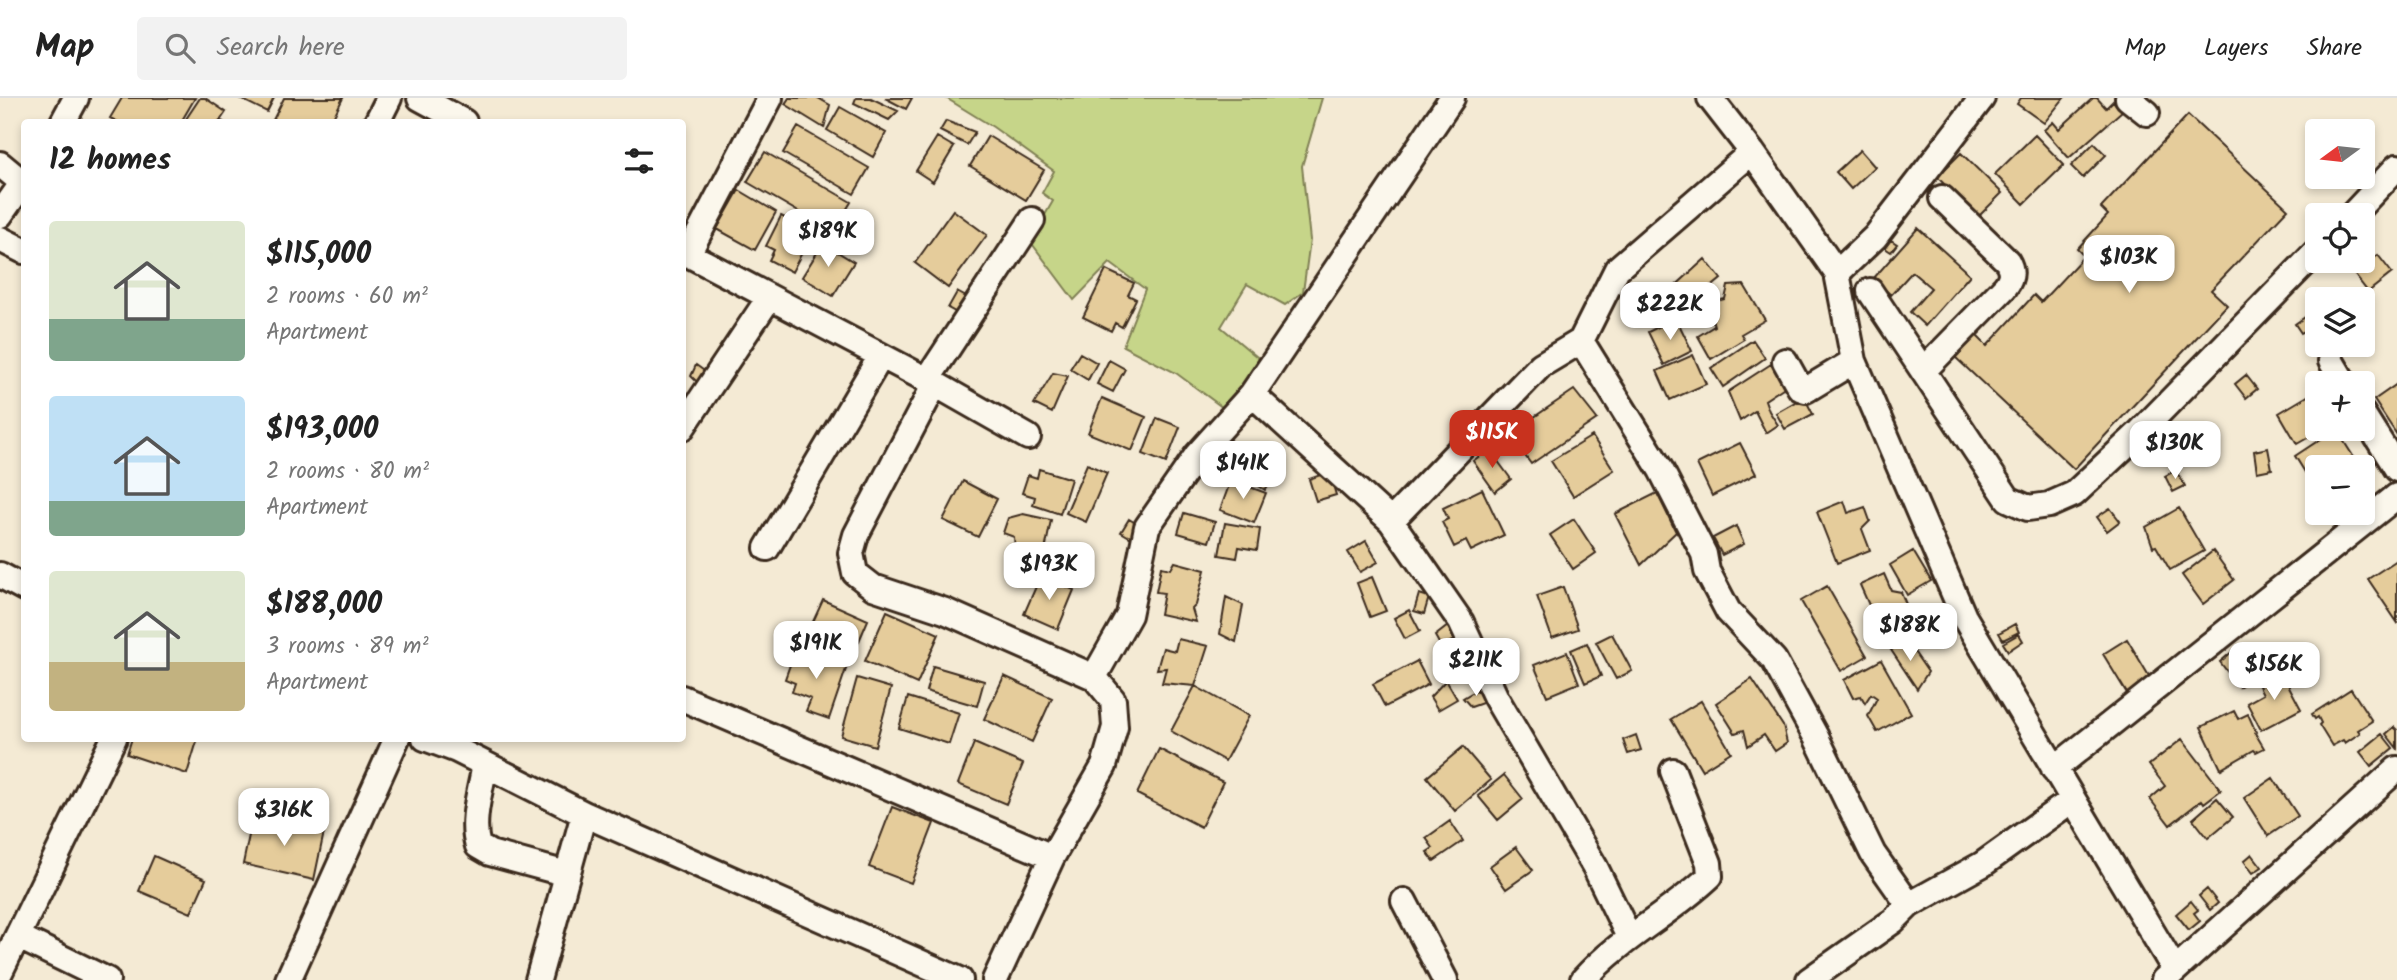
<!DOCTYPE html>
<meta charset="utf-8">
<style>
:root{--surface:#fff;--page:#f2f2f2;--text:#222;--muted:#767676;--line:#e0e0e0;--accent:#c8321e}
body{margin:0;font-family:Kalam,sans-serif;background:var(--page);color:var(--text);height:100vh;display:flex;flex-direction:column;font-size:26px;white-space:nowrap}
*{box-sizing:border-box;margin:0}
p{font-size:23px;color:var(--muted)}
.icon{flex:none;width:38px;height:38px;fill:none;stroke:currentColor;stroke-width:2;stroke-linecap:round;stroke-linejoin:round}
.map{position:relative;flex:1;overflow:hidden}
.details{position:absolute;left:21px;top:21px;width:665px;height:623px;display:flex;flex-direction:column;background:var(--surface);border-radius:7px;box-shadow:0 4px 10px #0003}
.details>*{flex:none}
.needle{width:46px;rotate:255deg}
.tools{position:absolute;left:2305px;top:21px;display:grid;gap:14px}
.tools a{display:grid;place-items:center;width:70px;height:70px;border-radius:7px;background:var(--surface);box-shadow:0 4px 10px #0003;font-size:35px}
.price{position:absolute;translate:-50% -60px;padding:0 16px;border-radius:14px;background:#fff;color:#222;font-size:23px;line-height:46px;filter:drop-shadow(0 2px 4px #0008)}
.price::after{content:'';position:absolute;left:50%;top:42px;width:21px;height:16px;margin-left:-10px;background:inherit;clip-path:polygon(0 0,100% 0,50% 100%)}
.price.active{background:var(--accent);color:#fff}
ul{padding:0;list-style:none}
li{display:flex;align-items:center;gap:21px;height:175px;padding:0 28px}
li span{display:grid;place-items:center;flex:none;width:196px;height:140px;border-radius:7px;color:#555}
li>.icon{margin-inline-start:auto}
span .icon{width:84px;height:84px;fill:#fffc;stroke-width:1}
li b{font-size:30px}
h2{display:flex;justify-content:space-between;align-items:center;height:84px;padding:0 28px;font-size:30px}
header{display:flex;align-items:center;gap:42px;box-sizing:border-box;height:98px;padding:0 35px;background:var(--surface);border-bottom:2px solid var(--line)}
header strong{font-size:33px}
nav{display:flex;gap:38px;margin-inline-start:auto;font-size:24px}
.search{width:490px;height:63px;background:var(--page);display:flex;align-items:center;gap:18px;box-sizing:border-box;padding:0 24px;border-radius:7px;color:var(--muted);font-size:26px}
.map>svg:first-child{display:block}
.green{fill:#c6d589;stroke:#808054;stroke-width:2}
.building{fill:#e5cc9b;stroke:#3b2a1e;stroke-width:2}
.lines{fill:none;stroke-linecap:round;stroke-linejoin:round}
.minor-casing{stroke:#3b2a1e;stroke-width:30}
.minor{stroke:#fbf7ec;stroke-width:24}
</style>
<header>
<strong>Map</strong>
<div class="search"><svg class="icon" aria-label="search" viewBox="0 0 24 24"><circle cx="10" cy="10" r="6"/><path d="M15 15l6 6"/></svg>Search here</div>
<nav><a>Map</a><a>Layers</a><a>Share</a></nav>
</header>
<div class="map">
<svg width="2397" height="882" viewBox="0 0 2397 882">
<rect width="100%" height="100%" fill="#f4ead4"/>
<filter id="ink" filterUnits="userSpaceOnUse"><feTurbulence type="fractalNoise" baseFrequency=".0143" numOctaves="2"/><feDisplacementMap in="SourceGraphic" scale="14" xChannelSelector="R" yChannelSelector="G"/><feConvolveMatrix kernelMatrix="1 2 1 2 8 2 1 2 1" color-interpolation-filters="sRGB"/></filter>
<g filter="url(#ink)">
<path class="green" d="M946,0H1322L1302,68L1310,142L1303,194L1285,207L1247,186L1221,229L1263,264L1226,312L1176,275L1123,248L1145,191L1110,165L1074,202L1030,143L1053,103L1042,95L1054,73L993,29Z"/>
<path class="building" d="M122,0H195L181,24H118L110,20Z
M200,0H205L226,14L220,23L224,24H184Z
M239,0H274L267,14Z
M284,0H343L331,24H272Z
M789,0H818L830,7L824,30L785,6Z
M856,0H871L898,13L889,22L854,5Z
M885,0H912L906,11Z
M2021,0H2064L2044,25L2017,6Z
M2093,0H2097L2106,10L2113,3L2122,13L2069,60L2044,32L2053,24L2059,31Z
M840,9L886,35L873,59L827,32Z
M2188,17L2288,111L2211,192L2227,207L2074,371L1955,259L1976,237L1987,248L2034,197L2041,204L2084,158L2077,151L2108,117L2101,110Z
M946,23L975,34L967,47L940,33Z
M798,29L869,70L854,96L783,55Z
M2035,37L2064,67L2024,106L1995,76Z
M988,38L1044,72L1026,102L970,68Z
M937,39L954,49L933,84L916,73Z
M2094,45L2106,57L2083,80L2071,68Z
M1860,52L1875,69L1851,91L1836,74Z
M765,54L851,104L833,134L747,84Z
M1961,55L2002,95L1978,119L1937,79Z
M739,92L776,114L755,152L717,131Z
M953,112L987,137L948,190L915,165Z
M781,118L802,129L798,136L810,139L792,174L769,162L774,152L766,148Z
M1918,130L1970,177L1925,228L1910,214L1931,190L1912,174L1891,197L1873,181Z
M1891,142L1897,146L1891,154L1885,150Z
M823,145L854,164L833,198L802,179Z
M2378,157L2392,175L2368,194L2354,176Z
M1705,161L1721,181L1685,211L1671,192Z
M1106,172L1134,185L1128,197L1136,201L1122,229L1115,225L1111,233L1083,219Z
M1744,187L1765,222L1741,236L1744,241L1711,261L1698,238L1714,228L1708,205L1725,201L1728,188Z
M957,194L973,203L964,219L948,210Z
M2311,215L2317,225L2301,235L2295,226Z
M1676,220L1692,253L1664,267L1648,234Z
M1753,242L1765,260L1723,289L1711,270Z
M1080,255L1097,265L1088,282L1070,271Z
M1693,257L1706,286L1670,302L1657,273Z
M1109,262L1125,271L1113,294L1097,286Z
M1771,266L1786,288L1765,302L1769,313L1778,327L1766,335L1755,313L1740,323L1728,294Z
M696,267L707,275L700,287L691,278Z
M1053,275L1068,278L1052,315L1034,306Z
M2246,277L2257,291L2246,300L2235,286Z
M2397,286V337L2374,302Z
M1574,292L1597,321L1531,366L1509,336Z
M2311,296L2317,305V331H2323L2297,346L2279,315Z
M1804,299L1813,316L1785,331L1776,315Z
M1102,300L1146,319L1132,353L1088,335Z
M1157,320L1180,329L1166,365L1143,356Z
M2336,331L2353,358L2335,369H2317V381L2311,384L2295,358Z
M1592,338L1614,372L1573,398L1551,363Z
M1740,345L1756,376L1712,398L1697,366Z
M2268,350L2272,371L2257,374L2254,353Z
M1489,351L1511,381L1495,394L1473,363Z
M1087,366L1107,375L1086,424L1066,415Z
M1039,371L1071,381L1060,416L1033,407L1035,399L1022,395L1028,377L1037,380Z
M1250,371L1270,385L1265,392L1245,379Z
M2176,372L2185,388L2173,394L2165,378Z
M1329,374L1336,397L1316,403L1309,381Z
M1231,382L1266,395L1254,425L1220,412Z
M963,383L997,401L978,439L943,422Z
M1482,391L1504,437L1471,453L1466,443L1454,449L1442,424L1448,421L1443,410Z
M1657,395L1676,434L1641,467L1615,416Z
M1844,403L1848,415L1865,409L1870,423L1862,431L1870,452L1837,465L1817,414Z
M2110,410L2120,423L2107,433L2097,419Z
M2179,410L2204,453L2170,472L2156,448L2153,449L2146,429Z
M1184,415L1215,424L1209,444L1178,435Z
M2332,415H2359L2339,427Z
M1023,416L1051,422L1042,468L1016,463L1014,439L1003,435L1008,420Z
M1129,421L1142,429L1135,442L1121,434Z
M1574,421L1596,455L1573,471L1550,437Z
M1225,425L1260,431L1257,452L1239,449L1237,460L1219,457Z
M1736,428L1744,446L1722,457L1713,440Z
M1366,443L1378,464L1360,474L1348,454Z
M1913,453L1931,483L1907,497L1890,467Z
M2213,453L2234,482L2203,506L2182,477Z
M2397,462V524L2368,481Z
M1175,464L1205,472L1196,507L1192,511L1196,524L1160,516L1164,495L1156,494L1161,469L1171,471Z
M1884,476L1891,492L1901,494L1912,521L1881,534L1860,487Z
M1041,477L1074,492L1058,531L1024,516Z
M1372,479L1386,513L1370,519L1357,485Z
M1827,488L1867,558L1841,573L1801,503Z
M1563,489L1578,531L1552,540L1537,498Z
M1419,496L1429,499L1424,516L1414,513Z
M1226,499L1243,507L1236,544L1220,536Z
M823,502L868,522L851,562L805,541Z
M1409,512L1420,533L1405,541L1394,520Z
M887,513L939,536L917,586L865,563Z
M2015,526L2019,534L2003,542L1999,535Z
M1448,528L1457,540L1441,549L1435,538Z
M1612,536L1632,573L1616,581L1596,544Z
M2019,536L2023,543L2008,553L2003,545Z
M1178,541L1208,548L1195,588L1162,585L1166,570L1157,571L1163,550L1175,553Z
M2127,541L2152,583L2128,597L2103,556Z
M1906,542L1928,574L1917,591L1891,552Z
M1587,545L1601,578L1585,585L1571,552Z
M2239,548L2259,574L2239,589L2220,564Z
M796,550L847,568L829,621L806,613L811,601L792,594L795,585L785,581Z
M1567,554L1579,585L1547,598L1534,567Z
M1881,562L1911,615L1877,634L1868,618L1877,600L1871,596L1865,605L1861,598L1853,600L1844,582Z
M1417,563L1429,586L1385,609L1373,586Z
M933,568L984,583L977,608L926,593Z
M2282,575L2301,611L2261,632L2247,605L2263,596L2259,588Z
M1004,578L1052,600L1032,644L984,621Z
M857,580L891,590L875,648L841,638Z
M1752,581L1783,628L1787,645L1775,653L1764,637L1748,648L1744,632L1735,635L1716,605Z
M1446,582L1457,601L1438,612L1430,599Z
M1195,588L1249,618L1225,663L1171,633Z
M1482,589L1488,603L1471,609L1463,600Z
M2351,591L2372,623L2358,632L2360,635L2345,645L2343,642L2332,648L2319,627L2321,625L2318,619L2315,621L2312,616Z
M908,599L959,615L949,646L899,630Z
M1701,603L1731,654L1702,672L1671,621Z
M2234,613L2238,621L2248,616L2256,634L2255,635L2264,650L2256,654L2254,652L2221,671L2201,629Z
M2394,629L2397,632V650L2386,636Z
M2382,636L2393,650L2371,668L2360,654Z
M1636,637L1641,652L1628,656L1623,642Z
M132,640H198L187,676L127,656Z
M2182,641L2221,692L2204,705L2202,702L2170,727L2150,701L2165,688L2149,667Z
M974,645L1023,666L1006,706L958,686Z
M1463,649L1491,682L1455,713L1427,679Z
M1159,651L1223,684L1201,729L1137,696Z
M1504,677L1523,701L1498,722L1478,698Z
M2273,680L2298,718L2268,738L2244,700Z
M2217,700L2233,719L2208,740L2193,721Z
M892,709L934,725L911,785L869,769Z
M253,718L324,734L314,782L243,766Z
M1450,723L1463,743L1434,763L1427,754L1433,750L1426,740Z
M1516,749L1533,772L1506,791L1490,768Z
M2252,756L2262,769L2253,775L2244,763Z
M154,758L206,781L191,815L139,793Z
M2207,791L2218,805L2210,812L2199,798Z
M2191,803L2198,812L2194,815L2200,823L2189,832L2176,816Z"/>
<g class="lines">
<g class="minor-casing">
<path id="minor" d="M420,0L464,24
M1452,0L1252,296L1391,423L1461,524L1496,600L1595,769L1629,839
M1710,0L1752,54L1837,175L1854,263L1964,519L2175,872
M2128,0L2147,15
M63,24L76,0
M377,24L389,0
M0,66L23,85
M0,117L24,83
M2352,117L2397,69
M0,141L24,153
M682,153L935,286L1028,339
M688,156L770,0
M1837,175L1875,139L1982,0
M1870,193L2008,401L2028,410L2049,407L2074,396L2140,334L2317,153
M1581,243L1661,372L1704,456L1707,473L1728,513L1774,562L1816,639L1873,756L1909,807
M1785,263L1800,290L1806,292L1854,263
M2331,263L2344,285
M1923,273L2005,189C2012,180 2013,173 2007,163L1942,100
M927,282L1032,122
M935,286L856,437L851,455L855,475L873,489L945,513L1094,579
M2362,315L2397,371
M682,330L769,200
M1391,423L1541,267L1581,243L1617,171L1752,54
M767,450L881,258
M0,477L24,490
M682,600L1052,759
M425,640L457,652L584,716L960,882
M485,666C481,691 470,723 478,748L490,755L556,773
M2054,671L2397,398
M1404,803L1445,882
M19,839L107,882
M0,874L114,640
M288,882L397,640
M538,882L584,716
M995,882L1052,759L1104,668L1115,629L1113,602L1094,579L1129,517L1147,429L1197,357L1252,296
M1583,882C1620,840 1670,816 1710,778L1709,765L1673,673
M1809,882L1893,823L1909,807L1983,766L2072,702
M2164,882L2397,671"/>
</g>
<use href="#minor" class="minor"/>
</g>
</g>
</svg>
<div class="tools">
<a><svg class="needle" viewBox="-14 -14 28 28"><path d="M0-13l5 13h-10z" fill="#e53935"/><path d="M0 13l5-13h-10z" fill="#767676"/></svg></a>
<a><svg class="icon" aria-label="locate" viewBox="0 0 24 24"><circle cx="12" cy="12" r="6"/><path d="M12 2v4M12 18v4M2 12h4M18 12h4"/></svg></a>
<a><svg class="icon" aria-label="layers" viewBox="0 0 24 24"><path d="M12 4l9 5-9 5-9-5zM3 14l9 5 9-5"/></svg></a>
<a>+</a>
<a>−</a>
</div>
<b class="price" style="left:828px;top:171px">$189K</b>
<b class="price" style="left:2129px;top:197px">$103K</b>
<b class="price" style="left:1670px;top:244px">$222K</b>
<b class="price active" style="left:1492px;top:372px">$115K</b>
<b class="price" style="left:2175px;top:383px">$130K</b>
<b class="price" style="left:1243px;top:403px">$141K</b>
<b class="price" style="left:1049px;top:504px">$193K</b>
<b class="price" style="left:1910px;top:565px">$188K</b>
<b class="price" style="left:816px;top:583px">$191K</b>
<b class="price" style="left:1476px;top:600px">$211K</b>
<b class="price" style="left:2274px;top:604px">$156K</b>
<b class="price" style="left:284px;top:750px">$316K</b>
<section class="details">
<h2>12 homes<svg class="icon" aria-label="filters" viewBox="0 0 24 24"><path d="M4 7h16M4 17h16"/><circle cx="9" cy="7" r="2"/><circle cx="15" cy="17" r="2"/></svg></h2>
<ul>
<li><span style="background:linear-gradient(#dfe7d0 70%,#7fa58c 0)"><svg class="icon" aria-label="home" viewBox="0 0 24 24"><path d="M3 11l9-7 9 7M6 9v11h12V9"/></svg></span><div><b>$115,000</b><p>2 rooms · 60 m²</p><p>Apartment</p></div></li>
<li><span style="background:linear-gradient(#bfe0f5 75%,#7fa58c 0)"><svg class="icon" aria-label="home" viewBox="0 0 24 24"><path d="M3 11l9-7 9 7M6 9v11h12V9"/></svg></span><div><b>$193,000</b><p>2 rooms · 80 m²</p><p>Apartment</p></div></li>
<li><span style="background:linear-gradient(#dfe7d0 65%,#c2b280 0)"><svg class="icon" aria-label="home" viewBox="0 0 24 24"><path d="M3 11l9-7 9 7M6 9v11h12V9"/></svg></span><div><b>$188,000</b><p>3 rooms · 89 m²</p><p>Apartment</p></div></li>
</ul>
</section>
</div>
